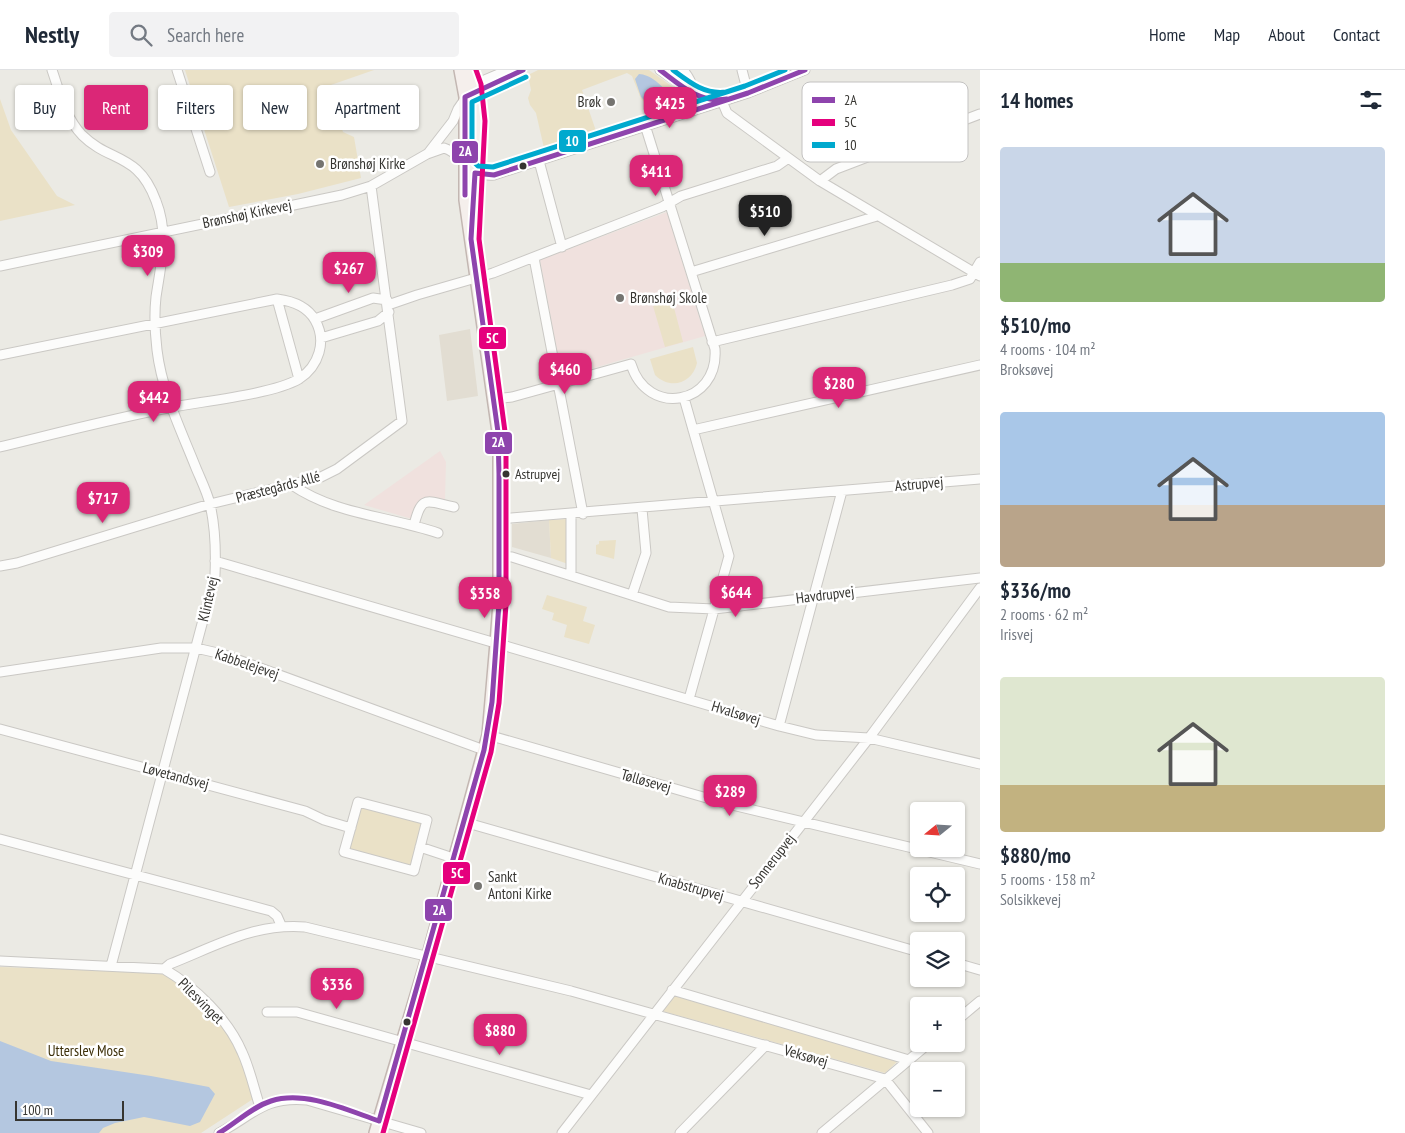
<!DOCTYPE html>
<meta charset="utf-8">
<style>
:root{--surface:#fff;--page:#f2f2f3;--text:#1f2937;--muted:#747a83;--line:#e0e1e3;--accent:#db2777}
body{margin:0;font-family:"PT Sans Narrow",sans-serif;background:var(--page);color:var(--text);height:100vh;display:flex;flex-direction:column;font-size:19px;white-space:nowrap}
*{box-sizing:border-box;margin:0}
p{font-size:16px;color:var(--muted)}
.icon{flex:none;width:28px;height:28px;fill:none;stroke:currentColor;stroke-width:2;stroke-linecap:round;stroke-linejoin:round}
.map{position:relative;flex:1;overflow:hidden}
.drawer{display:flex;flex-direction:column;background:var(--surface);width:425px}
.drawer>*{flex:none}
.banner{position:absolute;left:15px;top:15px;width:475px;height:45px;display:flex;gap:10px}
.needle{width:32px;rotate:252deg}
.buttons{position:absolute;left:910px;top:732px;display:grid;gap:10px}
.buttons a{display:grid;place-items:center;width:55px;height:55px;border-radius:5px;background:var(--surface);box-shadow:0 1px 4px #0004;font-size:25px}
.scale{position:absolute;left:15px;bottom:12px;width:109px;box-sizing:border-box;padding-left:5px;border:2px solid #363531;border-top:0;font-size:14px;line-height:18px;white-space:nowrap;color:#363531;-webkit-text-stroke:4px #fff;paint-order:stroke}
.price{position:absolute;translate:-50% -42px;padding:0 11px;border-radius:10px;background:var(--accent);color:#fff;font-size:16px;line-height:32px;filter:drop-shadow(0 1px 2px #0008)}
.price::after{content:'';position:absolute;left:50%;top:30px;width:15px;height:11px;margin-left:-8px;background:inherit;clip-path:polygon(0 0,100% 0,50% 100%)}
.price.selected{background:#222;color:#fff}
ul{padding:0;list-style:none}
li{display:grid;align-content:center;gap:10px;height:265px;padding:0 20px}
li span{display:grid;place-items:center;height:155px;border-radius:5px;color:#555}
li>.icon{margin-inline-start:auto}
span .icon{width:90px;height:90px;fill:#fffc;stroke-width:1}
li b{font-size:21px}
h2{display:flex;justify-content:space-between;align-items:center;height:60px;padding:0 20px;font-size:21px}
.tag{padding:0 18px;border-radius:5px;background:var(--surface);box-shadow:0 1px 4px #0004;font-size:18px;line-height:45px}
.tag.selected{background:var(--accent);color:#fff}
header{display:flex;align-items:center;gap:30px;box-sizing:border-box;height:70px;padding:0 25px;background:var(--surface);border-bottom:1px solid var(--line)}
header strong{font-size:24px}
nav{display:flex;gap:28px;margin-inline-start:auto;font-size:18px}
.search{width:350px;height:45px;background:var(--page);display:flex;align-items:center;gap:12px;box-sizing:border-box;padding:0 18px;border-radius:5px;color:var(--muted);font-size:19px}
main{display:flex;flex:1;min-height:0}
.map>svg:first-child{display:block}
.built{fill:#e2ddd2}
.education{fill:#f0e1de}
.green{fill:#eae1c7}
.water{fill:#b4c7e0}
.lines{fill:none;stroke-linecap:round;stroke-linejoin:round}
.minor-casing{stroke:#cac8c4;stroke-width:11}
.major-casing{stroke:#c3b7b2;stroke-width:14}
.minor{stroke:#fcfcfb;stroke-width:9}
.major{stroke:#f5efec;stroke-width:11}
.bus-1-casing{stroke:#fff;stroke-width:9}
.bus-2-casing{stroke:#fff;stroke-width:9}
.bus-3-casing{stroke:#fff;stroke-width:9}
.bus-1{stroke:#8e44ad;stroke-width:5}
.bus-2{stroke:#e5007d;stroke-width:5}
.bus-3{stroke:#00a9ce;stroke-width:5}
.poi-dot{fill:#757470;stroke:#fff;stroke-width:2}
.bus-dot{fill:#363531;stroke:#fff;stroke-width:2}
.labels{text-anchor:middle;stroke-width:5;stroke-linejoin:round;paint-order:stroke}
.bus-label{font-size:14px;fill:#363531;stroke:#fff;text-anchor:start}
.poi-label{font-size:15px;fill:#363531;stroke:#fff;text-anchor:start}
.street-label{font-size:15px;fill:#363531;stroke:#fff}
.park-label{font-size:15px;fill:#3e310b;stroke:#fff}
.key{fill:#fff;stroke:#c3c2c1;stroke-width:1}
.key-label{font-size:14px;fill:#363531}
.line-badge{stroke:#fff;stroke-width:2}
.badge-label{font-size:14px;text-anchor:middle;font-weight:bold;fill:#fff}
</style>
<header>
<strong>Nestly</strong>
<div class="search"><svg class="icon" aria-label="search" viewBox="0 0 24 24"><circle cx="10" cy="10" r="6"/><path d="M15 15l6 6"/></svg>Search here</div>
<nav><a>Home</a><a>Map</a><a>About</a><a>Contact</a></nav>
</header>
<main>
<div class="map">
<svg width="980" height="1063" viewBox="0 0 980 1063">
<rect width="100%" height="100%" fill="#ebeae4"/>
<path class="built" d="M470,259L478,326L447,331L439,265Z
M549,450L551,488L512,477V454Z"/>
<path class="education" d="M667,142L705,266L562,307L540,190Z
M440,381L446,392L445,429H426L417,433L412,449L364,435Z"/>
<path class="green" d="M185,0H374L328,16L343,62L354,67L361,108L298,124L229,137Z
M538,0H649L687,27V29L653,40L641,29L632,6L627,3L582,20L596,61L544,78L536,43L530,35L528,28L531,20L528,5Z
M0,29L11,60L57,126L75,135L0,151Z
M672,230L683,272L665,277L653,236Z
M693,277L697,293C692,314 670,320 655,305L650,289Z
M568,449V494L551,488L549,450Z
M616,470L614,489L596,484V475L599,474V471Z
M547,525L587,537L583,551L595,555L589,574L564,567L567,555L552,550L554,543L542,539Z
M360,737L423,751L410,798L348,780Z
M0,897L158,902C190,918 225,950 239,985C245,999 249,1014 253,1029L201,1063H0Z
M673,925L897,987L899,990L885,1003L662,941Z"/>
<path class="water" d="M639,4C649,4 665,16 668,26L665,30L646,32L641,27L635,9Z
M0,971L51,991L151,1006L209,1017L215,1024L200,1052L190,1056L144,1047L115,1053L103,1058L99,1063H0Z"/>
<g class="lines">
<g class="minor-casing">
<path id="minor" d="M52,0C60,23 65,47 82,65C110,93 138,82 156,131C169,164 161,193 156,227C154,245 155,263 157,280C162,322 181,360 196,398C201,410 207,422 210,434C215,456 216,482 215,505L111,896
M177,0L210,102
M660,0L694,23L717,32
M742,0L748,23
M722,31L727,43L820,111L980,206
M683,42L691,36C695,21 693,12 683,0
M429,82L453,51L458,39L474,16L480,12L508,0
M539,91L562,177
M820,111L836,99L980,44
M534,188L583,444
M0,196L342,125L371,116L427,84L444,78C464,84 471,108 494,105L748,23L805,0
M691,202L877,146
M388,235L417,225L493,203L662,137L681,126L777,96L787,89
M315,249L373,228L387,230
M321,268L378,251L389,242
M712,272L952,215L970,209L980,192
M0,285L277,229
M684,328L729,486L689,629
M494,329L512,327L631,294C647,348 719,335 715,279L645,55
M693,360L980,295
M0,377C58,363 115,348 173,337C205,331 273,324 299,309C319,296 327,271 315,250C307,236 293,231 277,229L299,309
M292,415C336,445 389,446 438,463
M499,449L980,409
M414,455C422,424 426,431 454,437
M499,486L512,487L669,537L714,539L980,508
M215,491L779,656L816,665L869,668L980,694
M0,496L17,493L210,434L321,407L337,399L402,351L371,116
M571,505V444
M632,525L646,483L642,439
M0,602L161,578H196L222,584L484,680
M779,656L842,421
M0,659L305,741L324,750L351,758
M488,665L724,733L980,794
M358,732L427,750L414,801L344,782Z
M464,752L919,882
M0,769L271,841L277,846L281,855
M420,777L453,788
M0,891L164,899C195,917 228,949 242,982C250,999 254,1019 260,1037
M956,893L980,900
M164,899L170,894C216,876 254,853 305,857L571,921L885,1009L928,1063
M672,920L909,990
M267,942H297L591,1025
M956,951L980,931
M219,1063C253,1045 264,1026 307,1030L421,1063
M562,1063L869,668L980,518
M680,1063L766,975
M822,1063L928,974"/>
</g>
<g class="major-casing">
<path id="major" d="M468,0C486,46 474,95 472,143
M375,1063L428,885L488,665L496,573L499,533V369L465,130V27L460,0"/>
</g>
<use href="#minor" class="minor"/>
<use href="#major" class="major"/>
<g class="bus-1-casing">
<path id="bus-1" d="M660,0C680,15 700,34 727,29
M465,125V27L523,0
M379,1051L484,680L492,632L499,533V404L498,362L471,169L475,103L494,105L748,23L805,0
M219,1063C236,1053 252,1037 271,1031C305,1020 347,1040 379,1051"/>
</g>
<g class="bus-2-casing">
<path id="bus-2" d="M383,1063L491,682L499,633L506,534V369L479,169L485,51L481,14L476,0"/>
</g>
<g class="bus-3-casing">
<path id="bus-3" d="M673,0C689,12 705,25 726,22
M526,7L472,32V90L478,96L493,97L745,16L785,0"/>
</g>
<use href="#bus-1" class="bus-1"/>
<use href="#bus-2" class="bus-2"/>
<use href="#bus-3" class="bus-3"/>
</g>
<g class="poi-dot">
<circle cx="611" cy="32" r="5"/>
<circle cx="320" cy="94" r="5"/>
<circle cx="620" cy="228" r="5"/>
<circle cx="478" cy="816" r="5"/>
</g>
<g class="bus-dot">
<circle cx="523" cy="96" r="4.5"/>
<circle cx="506" cy="404" r="4.5"/>
<circle cx="407" cy="952" r="4.5"/>
</g>
<g class="labels">
<g class="bus-label">
<text x="515" y="409">Astrupvej</text>
</g>
<g class="poi-label">
<text x="601" y="37" text-anchor="end">Brøk</text>
<text x="330" y="99">Brønshøj Kirke</text>
<text x="630" y="233">Brønshøj Skole</text>
<text x="488" y="812">Sankt<tspan x="488" dy="17">Antoni Kirke</tspan></text>
</g>
<g class="street-label">
<text transform="translate(247 144) rotate(-12)" y="5">Brønshøj Kirkevej</text>
<text transform="translate(919 414) rotate(-5)" y="5">Astrupvej</text>
<text transform="translate(278 417) rotate(-15)" y="5">Præstegårds Allé</text>
<text transform="translate(825 525) rotate(-7)" y="5">Havdrupvej</text>
<text transform="translate(208 529) rotate(-77)" y="5">Klintevej</text>
<text transform="translate(247 594) rotate(19)" y="5">Kabbelejevej</text>
<text transform="translate(736 643) rotate(17)" y="5">Hvalsøvej</text>
<text transform="translate(176 706) rotate(15)" y="5">Løvetandsvej</text>
<text transform="translate(646 711) rotate(16)" y="5">Tølløsevej</text>
<text transform="translate(772 791) rotate(-52)" y="5">Sonnerupvej</text>
<text transform="translate(691 817) rotate(16)" y="5">Knabstrupvej</text>
<text transform="translate(201 931) rotate(45)" y="5">Pilesvinget</text>
<text transform="translate(806 986) rotate(16)" y="5">Veksøvej</text>
</g>
<g class="park-label">
<text x="86" y="986">Utterslev Mose</text>
</g>
</g>
<rect x="802" y="12" width="166" height="80" rx="8" class="key"/>
<rect x="812" y="27" width="23" height="6" fill="#8e44ad"/>
<rect x="812" y="49" width="23" height="7" fill="#e5007d"/>
<rect x="812" y="72" width="23" height="6" fill="#00a9ce"/>
<g class="key-label">
<text x="844" y="35">2A</text>
<text x="844" y="57">5C</text>
<text x="844" y="80">10</text>
</g>
<g class="line-badge">
<rect x="558" y="59" width="29" height="24" rx="5" fill="#00a9ce"/>
<rect x="451" y="70" width="28" height="24" rx="5" fill="#8e44ad"/>
<rect x="478" y="256" width="29" height="24" rx="5" fill="#e5007d"/>
<rect x="484" y="361" width="29" height="24" rx="5" fill="#8e44ad"/>
<rect x="442" y="791" width="29" height="24" rx="5" fill="#e5007d"/>
<rect x="424" y="828" width="29" height="24" rx="5" fill="#8e44ad"/>
</g>
<g class="badge-label">
<text x="572" y="76">10</text>
<text x="465" y="86">2A</text>
<text x="492" y="273">5C</text>
<text x="498" y="377">2A</text>
<text x="457" y="808">5C</text>
<text x="439" y="845">2A</text>
</g>
</svg>
<div class="buttons">
<a><svg class="needle" viewBox="-14 -14 28 28"><path d="M0-13l5 13h-10z" fill="#e53935"/><path d="M0 13l5-13h-10z" fill="#747a83"/></svg></a>
<a><svg class="icon" aria-label="locate" viewBox="0 0 24 24"><circle cx="12" cy="12" r="6"/><path d="M12 2v4M12 18v4M2 12h4M18 12h4"/></svg></a>
<a><svg class="icon" aria-label="layers" viewBox="0 0 24 24"><path d="M12 4l9 5-9 5-9-5zM3 14l9 5 9-5"/></svg></a>
<a>+</a>
<a>−</a>
</div>
<div class="scale">100 m</div>
<b class="price" style="left:670px;top:59px">$425</b>
<b class="price" style="left:656px;top:127px">$411</b>
<b class="price selected" style="left:765px;top:167px">$510</b>
<b class="price" style="left:148px;top:207px">$309</b>
<b class="price" style="left:349px;top:224px">$267</b>
<b class="price" style="left:565px;top:325px">$460</b>
<b class="price" style="left:839px;top:339px">$280</b>
<b class="price" style="left:154px;top:353px">$442</b>
<b class="price" style="left:103px;top:454px">$717</b>
<b class="price" style="left:736px;top:548px">$644</b>
<b class="price" style="left:485px;top:549px">$358</b>
<b class="price" style="left:730px;top:747px">$289</b>
<b class="price" style="left:337px;top:940px">$336</b>
<b class="price" style="left:500px;top:986px">$880</b>
<div class="banner">
<a class="tag">Buy</a>
<a class="tag selected">Rent</a>
<a class="tag">Filters</a>
<a class="tag">New</a>
<a class="tag">Apartment</a>
</div>
</div>
<section class="drawer">
<h2>14 homes<svg class="icon" aria-label="filters" viewBox="0 0 24 24"><path d="M4 7h16M4 17h16"/><circle cx="9" cy="7" r="2"/><circle cx="15" cy="17" r="2"/></svg></h2>
<ul>
<li><span style="background:linear-gradient(#c9d6e8 75%,#8fb573 0)"><svg class="icon" aria-label="home" viewBox="0 0 24 24"><path d="M3 11l9-7 9 7M6 9v11h12V9"/></svg></span><div><b>$510/mo</b><p>4 rooms · 104 m²</p><p>Broksøvej</p></div></li>
<li><span style="background:linear-gradient(#a9c7e8 60%,#b9a48a 0)"><svg class="icon" aria-label="home" viewBox="0 0 24 24"><path d="M3 11l9-7 9 7M6 9v11h12V9"/></svg></span><div><b>$336/mo</b><p>2 rooms · 62 m²</p><p>Irisvej</p></div></li>
<li><span style="background:linear-gradient(#dfe7d0 70%,#c2b280 0)"><svg class="icon" aria-label="home" viewBox="0 0 24 24"><path d="M3 11l9-7 9 7M6 9v11h12V9"/></svg></span><div><b>$880/mo</b><p>5 rooms · 158 m²</p><p>Solsikkevej</p></div></li>
</ul>
</section>
</main>
